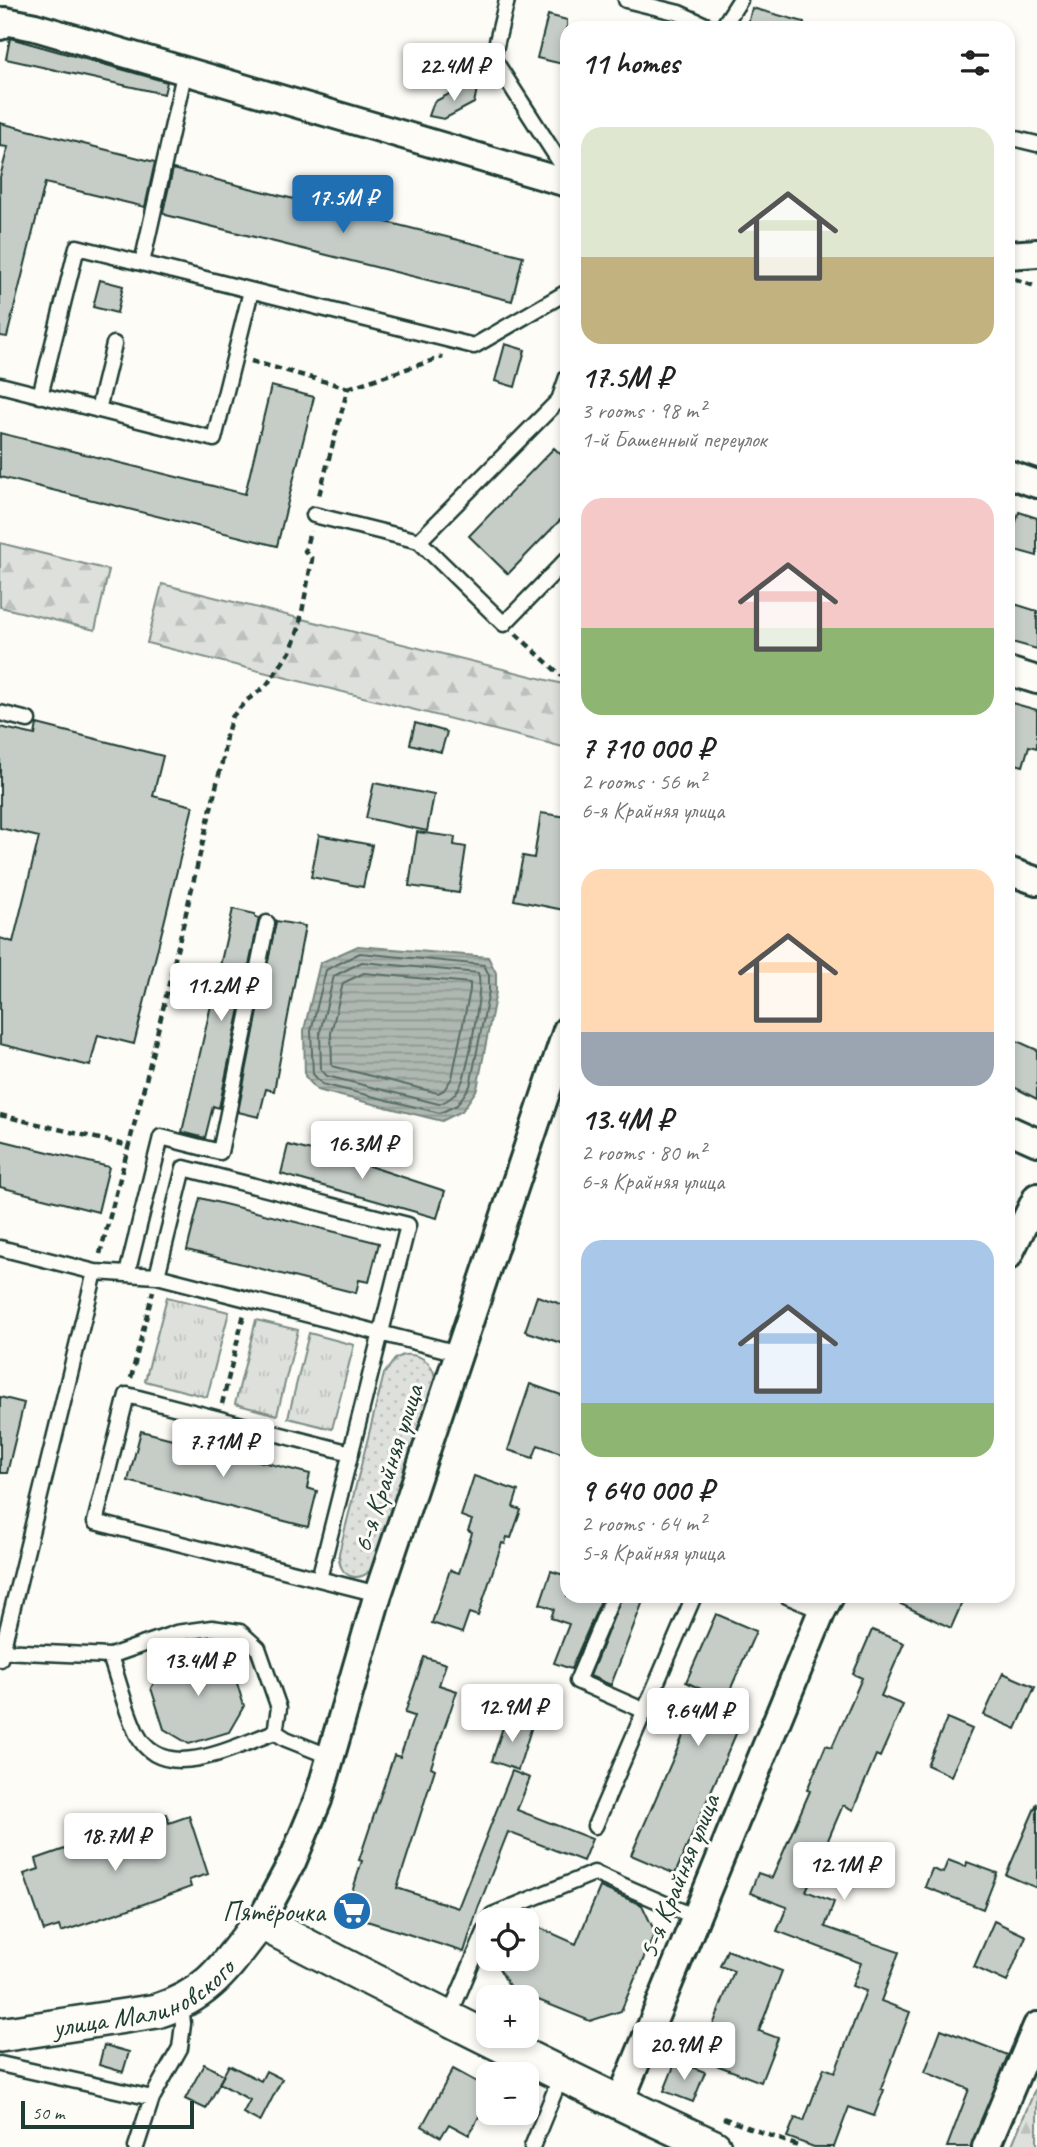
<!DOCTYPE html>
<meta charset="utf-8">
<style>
:root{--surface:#fff;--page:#f2f2f2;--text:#222;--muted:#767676;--accent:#1f6fb2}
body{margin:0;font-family:Caveat,sans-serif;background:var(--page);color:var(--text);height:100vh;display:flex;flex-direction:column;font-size:26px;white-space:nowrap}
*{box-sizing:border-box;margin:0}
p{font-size:23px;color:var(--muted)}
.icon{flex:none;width:38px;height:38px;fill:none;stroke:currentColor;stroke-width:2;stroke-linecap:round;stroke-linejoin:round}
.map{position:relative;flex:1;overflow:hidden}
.sheet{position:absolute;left:560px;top:21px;width:455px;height:1582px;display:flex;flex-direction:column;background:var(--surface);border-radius:21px;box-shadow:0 4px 10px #0003}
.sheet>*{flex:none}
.tools{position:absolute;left:476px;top:1908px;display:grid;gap:14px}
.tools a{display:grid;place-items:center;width:63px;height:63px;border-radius:14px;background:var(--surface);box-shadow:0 4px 10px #0003;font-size:35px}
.scale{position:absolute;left:21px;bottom:18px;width:173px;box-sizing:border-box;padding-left:7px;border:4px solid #1f3d34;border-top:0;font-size:19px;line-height:24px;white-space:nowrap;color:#1f3d34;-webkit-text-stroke:5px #fdfcf7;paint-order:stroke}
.price{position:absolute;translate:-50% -60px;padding:0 16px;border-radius:7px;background:#fff;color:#222;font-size:23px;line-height:46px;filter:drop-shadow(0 2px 4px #0008)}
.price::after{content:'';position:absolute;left:50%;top:42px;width:21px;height:16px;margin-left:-10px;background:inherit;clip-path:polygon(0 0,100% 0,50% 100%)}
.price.on{background:var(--accent);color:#fff}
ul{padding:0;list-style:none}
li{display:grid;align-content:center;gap:14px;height:371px;padding:0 21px}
li span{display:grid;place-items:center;height:217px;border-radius:21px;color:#555}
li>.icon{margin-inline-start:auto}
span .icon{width:126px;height:126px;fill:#fffc;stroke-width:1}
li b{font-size:30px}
h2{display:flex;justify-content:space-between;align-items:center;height:84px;padding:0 21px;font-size:30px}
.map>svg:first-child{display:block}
.grass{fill:url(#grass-dots);stroke:#7e8e88;stroke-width:2}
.forest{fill:url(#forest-firs);stroke:#7e8e88;stroke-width:2}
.park{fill:url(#park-tufts);stroke:#7e8e88;stroke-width:2}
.water{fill:url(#water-rules);stroke:#75877f;stroke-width:2}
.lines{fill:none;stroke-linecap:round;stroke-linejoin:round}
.shore{stroke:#586e66;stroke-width:2}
.building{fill:#c6cdc7;stroke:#1f3d34;stroke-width:2}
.service-casing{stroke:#1f3d34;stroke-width:19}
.minor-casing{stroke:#1f3d34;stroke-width:32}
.tertiary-casing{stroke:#1f3d34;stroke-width:38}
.path{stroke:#1f3d34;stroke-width:4.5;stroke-dasharray:7 5;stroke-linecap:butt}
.service{stroke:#fdfcf7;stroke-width:14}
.minor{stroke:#fdfcf7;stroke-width:26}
.tertiary{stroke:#fdfcf7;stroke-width:33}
.labels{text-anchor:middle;stroke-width:6;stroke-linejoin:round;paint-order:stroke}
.street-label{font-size:28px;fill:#1f3d34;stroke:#fdfcf7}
.poi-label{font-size:28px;fill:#1f3d34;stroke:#fdfcf7;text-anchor:end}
</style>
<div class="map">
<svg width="1037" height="2147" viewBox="0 0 1037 2147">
<defs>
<pattern id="grass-dots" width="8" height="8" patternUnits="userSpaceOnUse" patternTransform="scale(1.75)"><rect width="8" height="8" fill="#dde0db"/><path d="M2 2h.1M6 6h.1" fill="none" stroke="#bdc1bd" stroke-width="1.8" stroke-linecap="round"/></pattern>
<pattern id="forest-firs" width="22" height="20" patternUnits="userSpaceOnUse" patternTransform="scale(1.75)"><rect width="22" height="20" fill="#dde0db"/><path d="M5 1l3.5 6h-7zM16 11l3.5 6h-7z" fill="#bdc1bd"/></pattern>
<pattern id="park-tufts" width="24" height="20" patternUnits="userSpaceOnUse" patternTransform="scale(1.75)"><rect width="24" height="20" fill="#dde0db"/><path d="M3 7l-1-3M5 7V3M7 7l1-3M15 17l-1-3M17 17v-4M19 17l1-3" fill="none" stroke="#bdc1bd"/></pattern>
<pattern id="water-rules" width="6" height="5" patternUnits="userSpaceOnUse" patternTransform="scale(1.75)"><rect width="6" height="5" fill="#aeb8b1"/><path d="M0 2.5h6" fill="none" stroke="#8d9791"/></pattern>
</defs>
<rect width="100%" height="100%" fill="#fdfcf7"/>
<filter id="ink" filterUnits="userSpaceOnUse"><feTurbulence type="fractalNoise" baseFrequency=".0143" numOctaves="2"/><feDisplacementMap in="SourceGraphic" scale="14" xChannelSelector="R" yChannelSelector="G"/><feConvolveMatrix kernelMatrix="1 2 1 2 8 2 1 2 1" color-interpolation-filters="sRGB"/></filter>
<g filter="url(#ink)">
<path class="grass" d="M403,1355C424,1353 437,1366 435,1387L375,1565C361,1586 337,1578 339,1553L384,1374L395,1359Z"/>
<path class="forest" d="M0,543L109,570L95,630L0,607Z
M162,584L567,685V748L147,643Z
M1037,2085V2147H1011Z"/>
<path class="park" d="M167,1297L229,1312L207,1397L145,1381Z
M256,1320L298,1330L277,1415L235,1404Z
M309,1333L354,1345L332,1429L288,1418Z"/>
<path class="water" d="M358,946L488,957L496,973V992L477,1089L462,1111L442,1121L317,1090L305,1076L304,1030L320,963Z"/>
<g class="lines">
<path class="shore" d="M360,953L484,965L489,975V991L470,1086L457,1105L440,1113L322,1084L313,1074L311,1031L326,970Z
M362,962L478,973C484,986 468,1067 462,1082C458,1093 450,1100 439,1104L327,1076L321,1070L320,1032L334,976Z
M364,973L470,983V990L452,1078L444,1090L438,1093L332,1066L331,1033L343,983Z"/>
</g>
<path class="building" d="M752,8L804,22V28H747Z
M548,15L567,20V65L537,58Z
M10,38L167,82L164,94L6,59Z
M464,86L477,89L474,103L444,119L429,116L434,102Z
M0,123L155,162L145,207L45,183L7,337L0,336V177L8,147L0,146Z
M173,169L523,256L512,301L166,215L163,212Z
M100,280L123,286L117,313L93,307Z
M505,344L525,350L515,387L495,381Z
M271,386L314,397L277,546L0,477V433L245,494Z
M554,448L567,460V513L508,574L469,536Z
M1019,512L1037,518V556L1008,548Z
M1008,602L1037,611V649L1008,641Z
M1012,703L1037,710V748L1029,746L1023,766L1008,762V716Z
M415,723L447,732L441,752L410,744Z
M37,724L163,756L153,796L193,806L134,1044L98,1035L90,1066L0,1044V938L13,942L39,837L0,828V727L35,735Z
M374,783L434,795L427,831L366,818Z
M541,813L567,817V897L564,910L514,900L523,856L534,858Z
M417,832L455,837L454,845L466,847L459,893L409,886Z
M319,835L372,845L363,887L311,877Z
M233,909L255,914V917L259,918L219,1108L213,1106L205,1138L182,1132Z
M276,921L305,926L274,1091L266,1089L259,1117L238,1112Z
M1008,1037L1037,1050V1099L1008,1084Z
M0,1140L109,1167L98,1212L0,1187Z
M288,1145L366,1165L445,1191L437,1218L281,1174Z
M200,1198L379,1243L369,1282L359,1280L356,1293L187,1250Z
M537,1296L567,1306V1345L525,1331Z
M530,1384L567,1397V1455L538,1445L533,1458L508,1450Z
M0,1397L24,1403L7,1473H0Z
M141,1431L310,1474L307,1488L317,1491L308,1527L128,1481Z
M474,1476L518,1491L513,1507L521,1510L511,1538L507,1537L505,1544L502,1543L478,1616L469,1613L462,1633L432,1623L450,1570L459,1573L472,1533L468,1531L472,1520L461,1516Z
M551,1571L567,1576V1596H603L571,1669L554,1663L569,1624L551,1618L554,1609L540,1604Z
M622,1596H645L611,1685L590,1676Z
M884,1596H965L951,1628Z
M716,1614L756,1631L727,1697L741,1703L735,1717L742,1720L675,1874L631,1855L703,1690L686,1682Z
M872,1630L904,1643L881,1696L903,1705L880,1757L876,1755L853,1810L843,1805L806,1891L834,1902L825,1927L899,1952L881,2001L910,2012L881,2089L884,2090L874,2116L849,2107L834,2147H814L787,2137L795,2118L804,2121L824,2068L835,2072L866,1991L852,1986L861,1963L777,1931L787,1907L750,1893L758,1873L772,1878L810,1791L807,1790L826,1745L832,1747L862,1678L853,1674Z
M208,1651L231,1664L244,1706L229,1732L189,1744L164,1729L151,1688L165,1665Z
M424,1657L446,1664L439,1685L457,1691L431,1767L435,1769L397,1888L458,1908L512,1771L530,1778L517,1810L592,1839L583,1861L508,1832L478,1908L464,1952L345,1914L362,1861L359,1860L394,1755L400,1757L414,1716L405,1713Z
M1003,1673L1035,1687L1016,1729L984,1715Z
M506,1718L532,1726L518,1770L492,1761Z
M947,1718L972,1729L951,1776L927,1765Z
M1037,1803V1888L1006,1875Z
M166,1814L169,1823L189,1816L208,1874L189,1880L191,1887L141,1905L61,1932L59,1926L44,1931L24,1874L39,1869L36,1859Z
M948,1860L966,1867L967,1862L997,1873L983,1909L925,1887L932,1869L943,1873Z
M600,1887L642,1905L655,1932L621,2011L590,2021L511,1989L493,1958H527V1922L576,1944Z
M994,1921L1026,1936L1007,1982L974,1967Z
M727,1950L782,1971L759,2031L778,2038L761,2082L700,2059L734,1971L720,1966Z
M941,2029L1008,2055L971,2147H947L969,2089L925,2072Z
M104,2045L129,2052L123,2072L99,2065Z
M676,2061L705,2072L693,2102L664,2091Z
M204,2064L224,2075L206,2109L185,2099Z
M229,2065L261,2081L266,2071L282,2079L260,2122L243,2113L250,2100L219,2083Z
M453,2069L488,2088V2100L469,2135L449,2124L441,2137L422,2126Z"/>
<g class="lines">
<g class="service-casing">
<path id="service" d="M507,0L493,58L567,173
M626,0L679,13L712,28
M722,28L740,0
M1008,137L1037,144
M142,263L185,70
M0,385L214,439L251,291
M40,396L77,247L474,346L567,292
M98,410L114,344
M314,515L419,541L559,400L567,377
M419,541L504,624L567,559
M0,713L28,720
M0,1248L95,1272L157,1276L458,1353
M127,1274L161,1137L220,1152L267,923
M157,1276L184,1168L408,1225L319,1579
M351,1453L127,1395L95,1522L378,1594
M613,1596L577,1681L645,1711
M787,1596L822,1611
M212,1628L240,1632L258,1648L279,1708L275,1732C235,1746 163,1786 137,1734C125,1710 119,1681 110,1656L176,1633Z
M2,1651L110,1656
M0,1659L95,1272
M275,1732L286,1739L331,1757
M595,1826L694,1596
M490,1920L492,1915L594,1873L695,1917
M448,2019L488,1925
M0,2064L152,2098
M136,2147L152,2098L180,2048L183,2024L181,2003
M532,2147L561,2076"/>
</g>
<g class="minor-casing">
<path id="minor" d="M0,26L5,21L35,27L567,183
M1008,255L1037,253
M1008,474L1037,484
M1008,671L1037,680
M1008,871L1037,881
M1008,1129L1037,1142
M1008,1256L1037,1197
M260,1922L292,1862L318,1800L378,1594L567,1030
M619,2104L822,1611L830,1596
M986,2147L1037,2026"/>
</g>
<g class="tertiary-casing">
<g id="tertiary">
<path id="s1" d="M0,2035L157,2011C211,1994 227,1964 260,1922C410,2000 560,2076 714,2147"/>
</g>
</g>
<path class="path" d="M1015,279L1037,287
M251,361L348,388L318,499
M348,388L443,357
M516,634L567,681
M0,1115L129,1146
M100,1254L146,1080L223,758L226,736L232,717L246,701L266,686L290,652L299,628L312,559L305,551L310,531
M131,1378L153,1291
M222,1404L244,1314
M723,2118L801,2147"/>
<use href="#service" class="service"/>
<use href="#minor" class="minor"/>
<use href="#tertiary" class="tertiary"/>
</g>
</g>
<defs>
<g id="supermarket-disc" transform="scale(2.0125)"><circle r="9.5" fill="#1f6fb2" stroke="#fdfcf7"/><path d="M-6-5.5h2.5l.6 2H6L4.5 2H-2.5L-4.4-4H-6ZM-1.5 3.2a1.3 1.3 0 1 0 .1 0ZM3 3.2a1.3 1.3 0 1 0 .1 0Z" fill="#fff"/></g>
</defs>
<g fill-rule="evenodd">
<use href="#supermarket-disc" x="352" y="1911"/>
</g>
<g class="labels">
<g class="street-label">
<text transform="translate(387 1468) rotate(-72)" y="10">6-я Крайняя улица</text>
<text transform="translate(678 1876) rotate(-68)" y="10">5-я Крайняя улица</text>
<text dy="10" stroke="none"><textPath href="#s1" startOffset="150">улица Малиновского</textPath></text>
</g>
<g class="poi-label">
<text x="325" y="1921">Пятёрочка</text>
</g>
</g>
</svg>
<div class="tools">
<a><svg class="icon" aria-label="locate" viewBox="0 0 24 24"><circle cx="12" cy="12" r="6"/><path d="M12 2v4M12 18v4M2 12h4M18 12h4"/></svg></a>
<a>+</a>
<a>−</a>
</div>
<div class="scale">50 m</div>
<b class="price" style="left:454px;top:103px">22.4M ₽</b>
<b class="price on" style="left:343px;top:235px">17.5M ₽</b>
<b class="price" style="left:221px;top:1023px">11.2M ₽</b>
<b class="price" style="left:362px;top:1181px">16.3M ₽</b>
<b class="price" style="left:223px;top:1479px">7.71M ₽</b>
<b class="price" style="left:198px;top:1698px">13.4M ₽</b>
<b class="price" style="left:512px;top:1744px">12.9M ₽</b>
<b class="price" style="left:698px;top:1748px">9.64M ₽</b>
<b class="price" style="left:115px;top:1873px">18.7M ₽</b>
<b class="price" style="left:844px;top:1902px">12.1M ₽</b>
<b class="price" style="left:684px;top:2082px">20.9M ₽</b>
<section class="sheet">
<h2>11 homes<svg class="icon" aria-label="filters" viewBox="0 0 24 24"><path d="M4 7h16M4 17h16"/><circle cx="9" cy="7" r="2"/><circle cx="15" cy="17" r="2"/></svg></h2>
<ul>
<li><span style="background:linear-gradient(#dfe7d0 60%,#c2b280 0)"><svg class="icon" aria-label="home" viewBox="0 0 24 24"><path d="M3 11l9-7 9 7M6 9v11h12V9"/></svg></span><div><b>17.5M ₽</b><p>3 rooms · 98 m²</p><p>1-й Башенный переулок</p></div></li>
<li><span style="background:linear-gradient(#f6c9c9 60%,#8fb573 0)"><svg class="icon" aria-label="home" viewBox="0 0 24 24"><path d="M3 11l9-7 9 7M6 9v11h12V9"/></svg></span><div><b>7 710 000 ₽</b><p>2 rooms · 56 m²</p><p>6-я Крайняя улица</p></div></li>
<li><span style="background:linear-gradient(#ffd9b3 75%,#9aa5b1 0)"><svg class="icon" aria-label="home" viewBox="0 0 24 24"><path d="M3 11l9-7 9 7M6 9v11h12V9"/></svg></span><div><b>13.4M ₽</b><p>2 rooms · 80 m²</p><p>6-я Крайняя улица</p></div></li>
<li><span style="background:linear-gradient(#a9c7e8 75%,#8fb573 0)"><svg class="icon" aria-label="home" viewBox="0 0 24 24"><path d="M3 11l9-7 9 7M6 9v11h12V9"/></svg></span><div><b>9 640 000 ₽</b><p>2 rooms · 64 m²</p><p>5-я Крайняя улица</p></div></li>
</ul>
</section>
</div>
